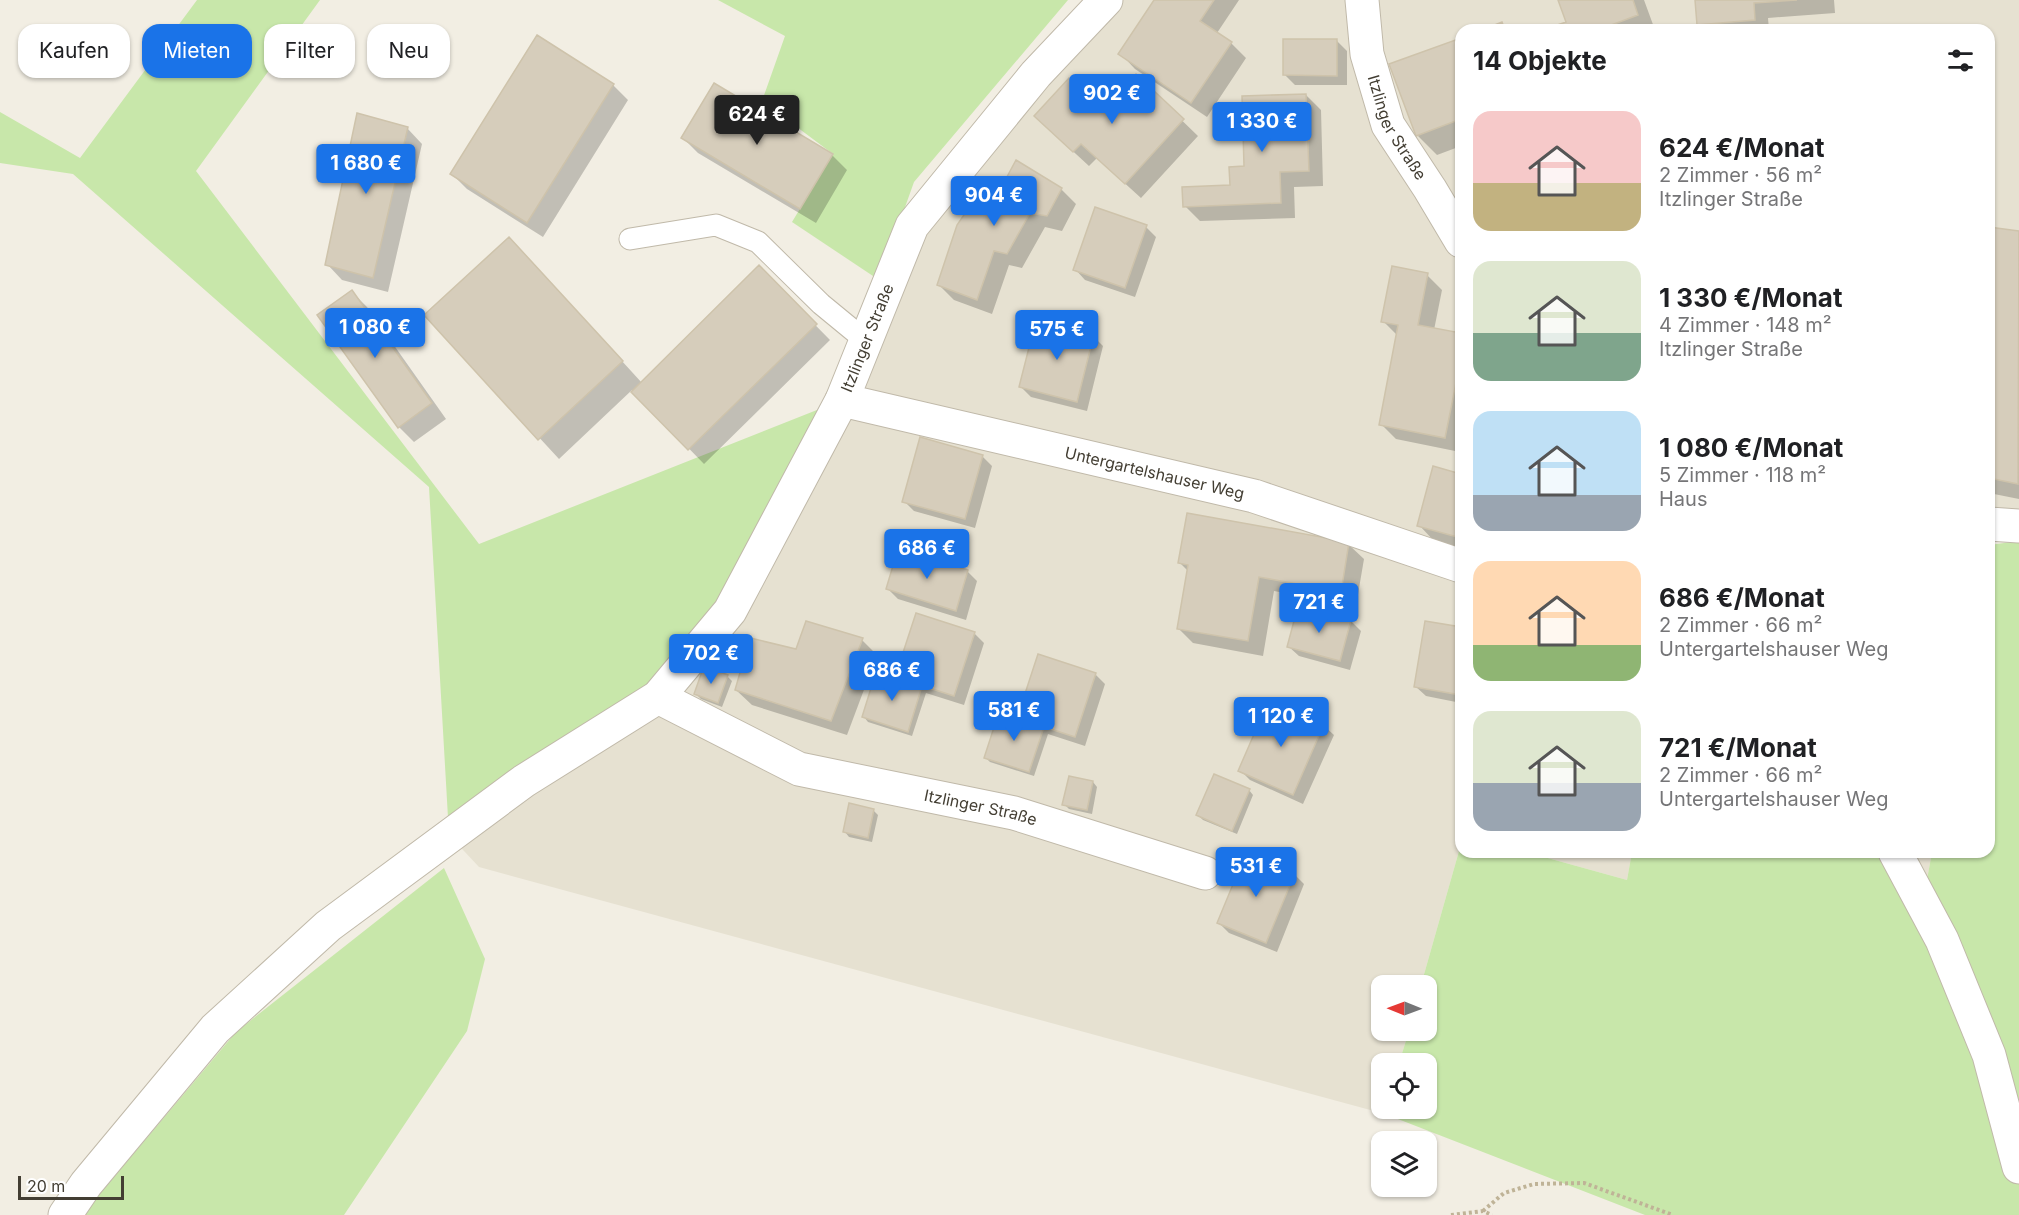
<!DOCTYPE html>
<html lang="de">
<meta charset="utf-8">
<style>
:root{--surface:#fff;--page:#f6f6f6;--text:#202124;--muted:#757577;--accent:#1a73e8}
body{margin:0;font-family:Inter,sans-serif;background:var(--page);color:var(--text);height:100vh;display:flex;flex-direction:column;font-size:22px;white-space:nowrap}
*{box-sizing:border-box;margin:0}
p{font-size:20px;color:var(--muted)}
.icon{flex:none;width:33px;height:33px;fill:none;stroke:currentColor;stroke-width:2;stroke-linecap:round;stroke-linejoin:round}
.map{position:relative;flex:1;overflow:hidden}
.panel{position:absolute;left:1455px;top:24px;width:540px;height:834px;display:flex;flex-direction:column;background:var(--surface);border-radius:18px;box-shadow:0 2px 4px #0004}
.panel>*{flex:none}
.banner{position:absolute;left:18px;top:24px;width:570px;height:54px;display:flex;gap:12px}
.needle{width:39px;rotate:271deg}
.controls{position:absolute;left:1371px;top:975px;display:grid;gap:12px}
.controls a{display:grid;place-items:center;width:66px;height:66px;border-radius:12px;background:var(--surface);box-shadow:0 2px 4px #0004;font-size:30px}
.scale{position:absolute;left:18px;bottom:15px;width:106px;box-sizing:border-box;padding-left:6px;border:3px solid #433e33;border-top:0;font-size:16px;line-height:21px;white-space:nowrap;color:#433e33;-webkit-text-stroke:4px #fff;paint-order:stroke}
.price{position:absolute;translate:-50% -51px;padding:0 14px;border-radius:6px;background:var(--accent);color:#fff;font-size:20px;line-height:39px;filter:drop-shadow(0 2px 3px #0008)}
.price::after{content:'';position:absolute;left:50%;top:36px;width:18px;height:14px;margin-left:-9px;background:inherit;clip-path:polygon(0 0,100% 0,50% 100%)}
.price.current{background:#222;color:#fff}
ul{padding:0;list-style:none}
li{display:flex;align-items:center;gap:18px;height:150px;padding:0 18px}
li span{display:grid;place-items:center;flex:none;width:168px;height:120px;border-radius:18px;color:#555}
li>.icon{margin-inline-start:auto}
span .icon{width:72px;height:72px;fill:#fffc;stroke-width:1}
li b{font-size:26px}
h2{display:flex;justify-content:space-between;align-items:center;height:72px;padding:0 18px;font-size:26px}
.chip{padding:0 21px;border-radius:18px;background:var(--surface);box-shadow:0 2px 4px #0004;font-size:21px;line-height:54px}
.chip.current{background:var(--accent);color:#fff}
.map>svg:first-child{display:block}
.residential{fill:#e6e1d1}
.green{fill:#c8e7aa}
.shadow{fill:#0003}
.building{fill:#d6cdbb;stroke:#cec3ab;stroke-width:1.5}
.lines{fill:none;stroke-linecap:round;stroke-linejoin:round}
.service-casing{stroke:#c0b9a9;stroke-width:23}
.minor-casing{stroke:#c0b9a9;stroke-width:35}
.path{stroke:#bfb397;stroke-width:4;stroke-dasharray:3 3;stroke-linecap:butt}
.service{stroke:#fff;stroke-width:21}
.minor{stroke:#fff;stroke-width:33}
.labels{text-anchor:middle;stroke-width:5;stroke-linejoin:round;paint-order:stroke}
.street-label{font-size:16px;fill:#433e33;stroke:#fff}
</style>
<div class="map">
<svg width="2019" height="1215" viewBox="0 0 2019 1215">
<rect width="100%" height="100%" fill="#f2eee3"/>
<path class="residential" d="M1120,0H2019V516L1989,520V30H1461V844L1421,985L1382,986V1030L1409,1031L1399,1063L1382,1064V1108L1387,1109L1385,1114L479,867L449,835L712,659L928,228Z
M1526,852H1632L1627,880Z
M1900,852H1932L1926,885Z"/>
<path class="green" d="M197,0H320L196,171L479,544L827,406L845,418L712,659L449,835L429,487L73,174L0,163V112L80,158Z
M718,0H1068L914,182L879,280L792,222L833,154L762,101L785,36Z
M2019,541V1129L1926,885L1932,852H1989V545Z
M1461,844V852H1526L1627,880L1632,852H1895L2019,1167V1215H1645L1385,1114L1387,1109L1426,1108V1064L1399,1063L1409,1031L1426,1030V986L1421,985Z
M444,868L485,959L467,1031L344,1215H82L236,1032Z"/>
<path class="shadow" d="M1156,0H1239L1217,33L1231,43L1246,58L1207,117L1135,69L1120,53Z
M1560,0H1644L1655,30H1547L1568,22Z
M1697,0H1834L1835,13L1768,18L1769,30H1705L1699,24Z
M538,37L613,85L628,100L543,237L467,189L452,174Z
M1461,39V146L1437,155L1417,135Z
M1337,41L1347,51V85H1295L1285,75Z
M1136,76L1198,136L1141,198L1097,158L1089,166L1051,131L1103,112Z
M1306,95L1321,110L1323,186L1294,187L1295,218L1200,221L1185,206L1232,187Z
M407,128L422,144L388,292L342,280L327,264Z
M683,138L832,155L847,170L816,223L698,153Z
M1003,188L1061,189L1076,204L1062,231L1045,227L1022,268L1009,265L992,314L954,300L939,285Z
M1146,227L1156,237L1135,297L1085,280L1075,269Z
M1989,228L2019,232V499L1989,493Z
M528,258L642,383L759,268L830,340L704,464L632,390L559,459L426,315Z
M1427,275L1442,290L1434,330L1461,335L1460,452L1396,439L1381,424L1398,336L1383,321Z
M352,292L367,307L446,419L414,442L399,427Z
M1093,336L1103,346L1087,411L1031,397L1021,387Z
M982,456L992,466L975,528L914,511L904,501Z
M1461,475V548L1434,541L1419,525Z
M1348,544L1364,559L1356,606L1274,591L1263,656L1193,643L1178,628L1188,571L1180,563Z
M967,571L977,581L966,620L898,599L888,589Z
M1351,621L1361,631L1350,670L1299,656L1288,646Z
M1461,629V703L1426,696L1415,686Z
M974,633L984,643L964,705L926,693L912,736L868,722L864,717L902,681L897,676Z
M862,640L877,655L847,735L752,705L736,690L796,651Z
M1039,656L1095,674L1105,684L1085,746L1048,734L1034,776L990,762L985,757L1018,720Z
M727,676L732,681L722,707L701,699L696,694Z
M1323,725L1334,735L1303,804L1250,780L1240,770Z
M1093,782L1097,787L1092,814L1069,809L1064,804Z
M1249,790L1253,795L1237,834L1203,820L1198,815Z
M873,810L878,815L872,842L849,837L845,832Z
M1294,874L1304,884L1277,952L1229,933L1219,923Z"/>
<path class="building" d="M1154,0H1214L1200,21L1232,42L1191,103L1118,54Z
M1558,0H1633L1638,15L1598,30H1543L1566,22Z
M1695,0H1797L1754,3L1755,20L1697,25Z
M1502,22L1505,30H1482Z
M537,35L614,84L527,223L450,174Z
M1461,38V119L1416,136L1389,64Z
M1283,39H1337V76L1283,75Z
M1136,74L1184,119L1125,184L1081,144L1073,152L1034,116L1069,78L1103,110Z
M714,83L833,154L800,209L681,138Z
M1306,94L1309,171L1280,172L1281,203L1183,207L1182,187L1230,185L1229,167L1244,166L1242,96Z
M357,113L408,127L373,278L325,265Z
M1016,160L1062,188L1047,216L1030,213L1007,254L994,251L977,300L937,285L957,225L988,180L1002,186Z
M1095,207L1147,225L1125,288L1073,270Z
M1989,227L2019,231L2018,484L1989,478Z
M509,237L623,361L538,440L424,315Z
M759,265L817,324L688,450L631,392Z
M1392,266L1428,273L1418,325L1461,333V358L1445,438L1379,425L1398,325L1381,322Z
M352,290L432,403L398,428L317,315Z
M1036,320L1094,334L1077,402L1019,387Z
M920,437L983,455L965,519L902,502Z
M1433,466L1461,474V538L1417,526Z
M1187,513L1349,542L1341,592L1259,577L1248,641L1177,629L1188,565L1178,563Z
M898,549L968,570L956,611L886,589Z
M1298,606L1351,620L1340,661L1287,647Z
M916,613L975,632L954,696L895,677Z
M806,621L863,638L831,721L735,690L750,638L796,649Z
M1425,621L1461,627V695L1414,687Z
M1038,654L1096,673L1075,737L1017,718Z
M704,666L728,675L718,703L694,694Z
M876,672L922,686L908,732L862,717Z
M1269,700L1324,724L1293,795L1238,771Z
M999,712L1044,727L1029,772L984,758Z
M1214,774L1250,789L1232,831L1196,815Z
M1069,776L1093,781L1087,810L1062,805Z
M849,803L874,809L868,838L843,832Z
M1246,853L1295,873L1266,943L1217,923Z"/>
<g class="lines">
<g class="service-casing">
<path id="service" d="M630,239L716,225L758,242L821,304L866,341"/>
</g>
<g class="minor-casing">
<g id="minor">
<path id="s1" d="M1362,0L1367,54L1388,125L1430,189L1461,241"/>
<path id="s2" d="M842,400L1254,496L1461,566"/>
<path d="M1989,524L2019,526"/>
<path id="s3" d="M658,697L799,769L1014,813L1205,873"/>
<path d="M1895,852L1942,940L1989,1055L2019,1167"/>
<path id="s4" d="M65,1215L86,1184L215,1029L328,926L524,781L658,697L730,611L842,400L912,226L1036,74L1106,0"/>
</g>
</g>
<path class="path" d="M1483,1211L1504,1193L1534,1184L1584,1183L1673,1215
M1451,1215L1483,1211L1492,1215"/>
<use href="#service" class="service"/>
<use href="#minor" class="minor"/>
</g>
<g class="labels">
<g class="street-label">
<text dy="6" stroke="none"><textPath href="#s1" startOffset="134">Itzlinger Straße</textPath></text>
<text dy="6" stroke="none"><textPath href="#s4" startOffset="1212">Itzlinger Straße</textPath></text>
<text dy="6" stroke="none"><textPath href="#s2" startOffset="321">Untergartelshauser Weg</textPath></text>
<text dy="6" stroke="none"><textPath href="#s3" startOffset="344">Itzlinger Straße</textPath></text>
</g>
</g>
</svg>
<div class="controls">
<a><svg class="needle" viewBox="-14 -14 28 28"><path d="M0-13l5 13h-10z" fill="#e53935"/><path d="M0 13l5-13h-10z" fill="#757577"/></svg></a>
<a><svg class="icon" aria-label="locate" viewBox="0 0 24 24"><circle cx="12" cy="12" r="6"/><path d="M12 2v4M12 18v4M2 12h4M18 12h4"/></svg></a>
<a><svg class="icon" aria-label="layers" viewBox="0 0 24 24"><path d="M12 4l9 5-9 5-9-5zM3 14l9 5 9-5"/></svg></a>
</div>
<div class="scale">20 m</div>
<b class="price" style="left:1112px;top:125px">902 €</b>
<b class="price current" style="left:757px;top:146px">624 €</b>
<b class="price" style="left:1262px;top:153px">1 330 €</b>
<b class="price" style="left:366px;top:195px">1 680 €</b>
<b class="price" style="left:994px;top:227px">904 €</b>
<b class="price" style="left:375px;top:359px">1 080 €</b>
<b class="price" style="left:1057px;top:361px">575 €</b>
<b class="price" style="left:927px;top:580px">686 €</b>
<b class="price" style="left:1319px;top:634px">721 €</b>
<b class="price" style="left:711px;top:685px">702 €</b>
<b class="price" style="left:892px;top:702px">686 €</b>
<b class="price" style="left:1014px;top:742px">581 €</b>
<b class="price" style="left:1281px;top:748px">1 120 €</b>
<b class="price" style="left:1256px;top:898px">531 €</b>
<div class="banner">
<a class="chip">Kaufen</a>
<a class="chip current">Mieten</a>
<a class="chip">Filter</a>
<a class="chip">Neu</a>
</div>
<section class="panel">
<h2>14 Objekte<svg class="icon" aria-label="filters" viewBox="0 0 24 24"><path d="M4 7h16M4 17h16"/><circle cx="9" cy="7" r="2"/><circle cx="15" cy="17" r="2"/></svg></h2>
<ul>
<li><span style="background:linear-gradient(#f6c9c9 60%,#c2b280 0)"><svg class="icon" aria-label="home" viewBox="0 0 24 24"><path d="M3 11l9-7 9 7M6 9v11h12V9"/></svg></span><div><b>624 €/Monat</b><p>2 Zimmer · 56 m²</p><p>Itzlinger Straße</p></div></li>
<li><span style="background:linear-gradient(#dfe7d0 60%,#7fa58c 0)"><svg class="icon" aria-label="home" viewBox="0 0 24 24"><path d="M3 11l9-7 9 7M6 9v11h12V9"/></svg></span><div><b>1 330 €/Monat</b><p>4 Zimmer · 148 m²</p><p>Itzlinger Straße</p></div></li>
<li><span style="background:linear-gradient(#bfe0f5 70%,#9aa5b1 0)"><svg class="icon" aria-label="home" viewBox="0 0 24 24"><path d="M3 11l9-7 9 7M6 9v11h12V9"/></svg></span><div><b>1 080 €/Monat</b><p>5 Zimmer · 118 m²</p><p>Haus</p></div></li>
<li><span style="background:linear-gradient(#ffd9b3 70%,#8fb573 0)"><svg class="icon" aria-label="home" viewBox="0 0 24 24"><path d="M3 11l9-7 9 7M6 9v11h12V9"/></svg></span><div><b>686 €/Monat</b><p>2 Zimmer · 66 m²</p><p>Untergartelshauser Weg</p></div></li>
<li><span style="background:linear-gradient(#dfe7d0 60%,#9aa5b1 0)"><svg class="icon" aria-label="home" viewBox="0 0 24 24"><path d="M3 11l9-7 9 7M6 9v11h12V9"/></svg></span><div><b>721 €/Monat</b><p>2 Zimmer · 66 m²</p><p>Untergartelshauser Weg</p></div></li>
</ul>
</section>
</div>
